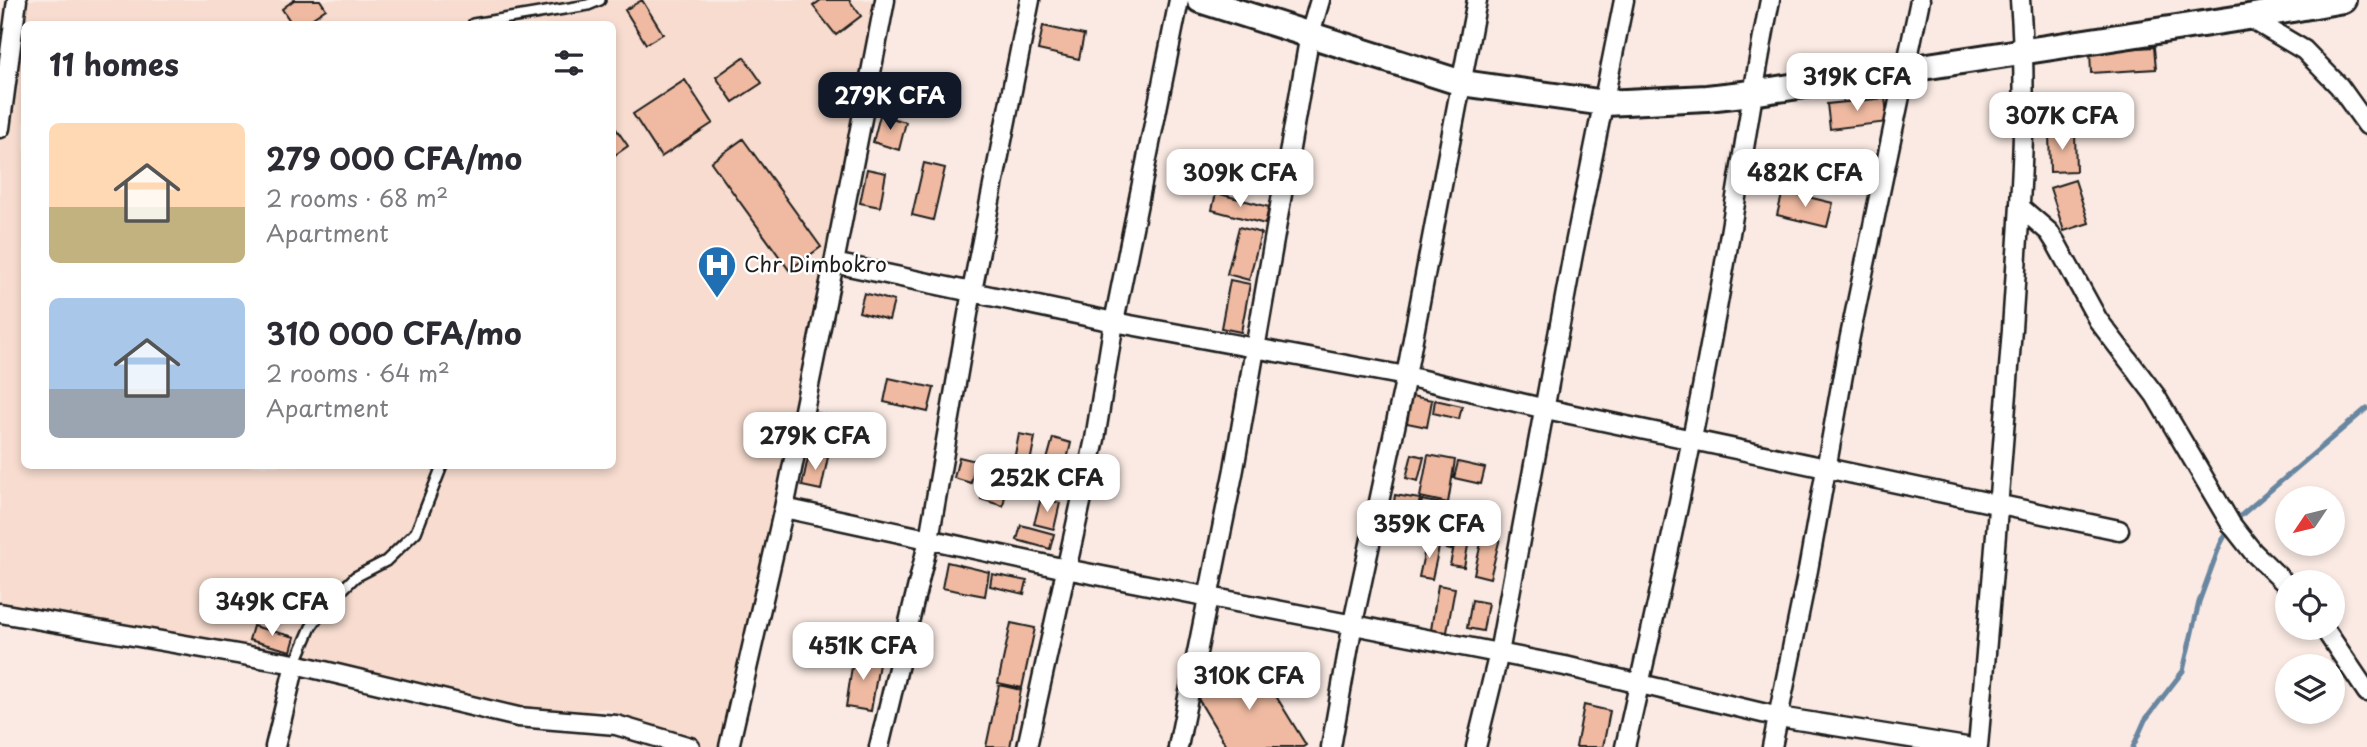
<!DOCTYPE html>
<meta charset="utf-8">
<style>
:root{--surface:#fff;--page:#f7f7f7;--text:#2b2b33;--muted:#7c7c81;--accent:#111827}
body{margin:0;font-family:"Playpen Sans",sans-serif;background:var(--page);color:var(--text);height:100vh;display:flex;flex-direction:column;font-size:26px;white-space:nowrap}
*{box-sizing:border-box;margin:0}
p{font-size:23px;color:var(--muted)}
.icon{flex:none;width:38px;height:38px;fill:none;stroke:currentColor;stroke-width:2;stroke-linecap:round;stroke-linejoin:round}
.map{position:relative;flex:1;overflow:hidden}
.drawer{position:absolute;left:21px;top:21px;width:595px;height:448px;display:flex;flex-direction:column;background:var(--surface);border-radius:10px;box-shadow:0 4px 10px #0003}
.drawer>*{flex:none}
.needle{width:46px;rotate:235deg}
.controls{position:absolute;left:2275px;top:486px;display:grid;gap:14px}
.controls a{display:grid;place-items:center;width:70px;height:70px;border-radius:50%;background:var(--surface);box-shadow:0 4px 10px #0003;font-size:35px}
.price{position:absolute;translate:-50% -60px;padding:0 16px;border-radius:14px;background:#fff;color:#222;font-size:23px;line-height:46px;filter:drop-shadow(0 2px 4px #0008)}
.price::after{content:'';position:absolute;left:50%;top:42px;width:21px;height:16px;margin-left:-10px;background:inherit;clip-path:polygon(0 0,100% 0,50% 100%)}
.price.on{background:var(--accent);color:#fff}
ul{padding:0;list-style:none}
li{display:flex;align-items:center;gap:21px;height:175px;padding:0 28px}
li span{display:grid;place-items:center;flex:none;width:196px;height:140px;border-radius:10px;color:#555}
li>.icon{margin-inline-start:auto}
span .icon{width:84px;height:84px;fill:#fffc;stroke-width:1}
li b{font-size:30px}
h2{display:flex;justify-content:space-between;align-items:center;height:84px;padding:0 28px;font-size:30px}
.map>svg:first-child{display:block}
.built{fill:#f7dccf;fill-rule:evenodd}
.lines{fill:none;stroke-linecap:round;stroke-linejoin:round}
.stream{stroke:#6986a1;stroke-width:5}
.building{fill:#efbaa1;stroke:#1c1c1c;stroke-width:2}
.lane-casing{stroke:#1c1c1c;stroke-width:14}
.street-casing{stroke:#1c1c1c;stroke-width:23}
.secondary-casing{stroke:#1c1c1c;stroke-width:30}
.lane{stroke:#fff;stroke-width:9}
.street{stroke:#fff;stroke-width:18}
.secondary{stroke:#fff;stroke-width:24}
.labels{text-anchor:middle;stroke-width:5;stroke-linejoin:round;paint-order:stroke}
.poi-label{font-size:21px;fill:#1c1c1c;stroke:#fff;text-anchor:start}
</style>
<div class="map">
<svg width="2367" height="747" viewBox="0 0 2367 747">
<rect width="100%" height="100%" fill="#faeae3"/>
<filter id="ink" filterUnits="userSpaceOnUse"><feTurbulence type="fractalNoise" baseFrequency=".0143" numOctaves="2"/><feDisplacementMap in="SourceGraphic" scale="14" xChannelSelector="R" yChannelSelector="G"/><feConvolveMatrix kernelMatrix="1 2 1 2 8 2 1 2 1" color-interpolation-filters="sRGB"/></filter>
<g filter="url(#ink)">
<path class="built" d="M19,0H884L728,747H700L605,708L540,719L0,614V132ZM24,24H612V466H24Z"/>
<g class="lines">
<path class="stream" d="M2133,747L2145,720L2183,671L2199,602L2220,545L2231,524L2367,408"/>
</g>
<path class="building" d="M294,0H320L326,9L304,24H292L282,9Z
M642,0L663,34L646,44L625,10Z
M821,0H849L861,16L836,35L813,6Z
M1043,26L1084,35L1079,59L1038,50Z
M2154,47L2156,69L2091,73L2090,51Z
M744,57L762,83L733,102L716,77Z
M685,80L713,123L661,157L633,114Z
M1885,98L1888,122L1830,129L1827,104Z
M880,115L906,122L899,150L873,142Z
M612,123L628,146L612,157Z
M2049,133H2075L2076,171L2050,172Z
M743,139L821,247L789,270L711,162Z
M924,163L945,168L933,220L912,215Z
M867,169L886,173L880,207L860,203Z
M2075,180L2089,223L2064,231L2050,188Z
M1783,191L1833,203L1827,227L1777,215Z
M1216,193L1269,207L1265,224L1212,210Z
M1239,227L1261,233L1249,280L1227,274Z
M1230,280L1250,284L1241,332L1221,328Z
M864,293L894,301L889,320L859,312Z
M889,378L934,388L928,412L884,402Z
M1411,396L1432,400L1427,427L1407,423Z
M1435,400L1462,406L1459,419L1433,413Z
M818,413L846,420L839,451L810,444Z
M1019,434L1035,437L1026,483L1010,480Z
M1053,438L1071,443L1064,472L1045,467Z
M809,453L828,457L821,490L802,486Z
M1412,454L1424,457L1418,481L1406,478Z
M1428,455L1455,460L1448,503L1420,497Z
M959,457L976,461L971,483L954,478Z
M1458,462L1485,468L1481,484L1454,478Z
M984,486L1006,491L1003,506L981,499Z
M1395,495L1420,499L1417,513L1393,509Z
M1041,498L1060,503L1054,529L1034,524Z
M1422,500L1447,505L1445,519L1419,514Z
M1405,514L1441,521L1437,540L1402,533Z
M1021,525L1054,534L1050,549L1017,540Z
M1458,527L1471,530L1464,567L1450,565Z
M1449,531L1455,532L1451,550L1446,549Z
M1483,534L1500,538L1490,578L1474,574Z
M1427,540L1440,543L1432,579L1419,577Z
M947,562L989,572L985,596L942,588Z
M992,574L1027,581L1024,594L990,586Z
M1438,585L1455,588L1447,632L1431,630Z
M1472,600L1488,603L1483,631L1467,628Z
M1011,623L1035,628L1022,688L998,683Z
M253,626L295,637L291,651L249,640Z
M854,653L880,658L871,711L846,707Z
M1255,662L1306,745L1303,747H1227L1197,697L1224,681L1222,678L1228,674L1230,677Z
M999,685L1021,690L1010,747H986Z
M1584,705L1610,711L1603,747H1576Z"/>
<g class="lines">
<g class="lane-casing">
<path id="lane" d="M473,24L588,5L600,0
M295,664L311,627L326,606L355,577L386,561L416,532L442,466"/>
</g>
<g class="street-casing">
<path id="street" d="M2248,17L2304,50L2339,86L2367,125
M0,128L17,0
M2020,207L2049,232L2056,243L2098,320L2155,395L2231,524L2253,552L2287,585
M834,263L1114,322L1406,376L1546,409L2119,530
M784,508L1066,569L1565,666L1779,717L1966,747
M0,613L295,664L518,717L616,725L690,747
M2324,628L2367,692
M275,747L295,664
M729,747L784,508L834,263L885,0
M879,747L929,539L972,291L1030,0
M1027,747L1095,439L1114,322L1179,0
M1178,747L1234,469L1310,34L1320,0
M1331,747L1353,623L1406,376L1477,0
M1476,747L1499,653L1573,254L1624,0
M1625,747C1662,584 1698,421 1726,257C1741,171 1753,85 1770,0
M1772,747L1808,570L1849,341L1920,0
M1978,747C1990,608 2002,468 2012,329C2019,220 2029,109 2020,0"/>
</g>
<g class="secondary-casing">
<path id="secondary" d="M1200,0L1462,83L1605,103L1707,98L1752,93L2248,17L2343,0"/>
</g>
<use href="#lane" class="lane"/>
<use href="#street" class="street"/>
<use href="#secondary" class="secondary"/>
</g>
</g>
<defs>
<g id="hospital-pin" transform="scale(2.0125)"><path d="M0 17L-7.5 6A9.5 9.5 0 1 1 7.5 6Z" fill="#1f6fb2" stroke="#fff"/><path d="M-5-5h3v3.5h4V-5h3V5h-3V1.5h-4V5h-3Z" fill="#fff"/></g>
</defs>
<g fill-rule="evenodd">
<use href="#hospital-pin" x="717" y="265"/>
</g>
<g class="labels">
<g class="poi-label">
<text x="744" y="272">Chr Dimbokro</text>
</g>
</g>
</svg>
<div class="controls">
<a><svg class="needle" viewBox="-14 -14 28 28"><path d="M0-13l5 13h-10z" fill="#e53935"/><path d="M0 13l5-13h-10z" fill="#7c7c81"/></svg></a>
<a><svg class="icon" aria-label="locate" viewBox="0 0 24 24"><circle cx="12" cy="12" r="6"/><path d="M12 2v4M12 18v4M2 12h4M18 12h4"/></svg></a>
<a><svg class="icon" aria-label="layers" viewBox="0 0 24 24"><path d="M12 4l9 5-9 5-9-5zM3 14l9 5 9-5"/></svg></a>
</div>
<b class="price" style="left:1857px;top:113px">319K CFA</b>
<b class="price on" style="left:890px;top:132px">279K CFA</b>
<b class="price" style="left:2062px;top:152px">307K CFA</b>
<b class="price" style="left:1240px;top:209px">309K CFA</b>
<b class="price" style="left:1805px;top:209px">482K CFA</b>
<b class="price" style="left:815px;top:472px">279K CFA</b>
<b class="price" style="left:1047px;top:514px">252K CFA</b>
<b class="price" style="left:1429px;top:560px">359K CFA</b>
<b class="price" style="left:272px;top:638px">349K CFA</b>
<b class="price" style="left:863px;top:682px">451K CFA</b>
<b class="price" style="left:1249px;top:712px">310K CFA</b>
<section class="drawer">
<h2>11 homes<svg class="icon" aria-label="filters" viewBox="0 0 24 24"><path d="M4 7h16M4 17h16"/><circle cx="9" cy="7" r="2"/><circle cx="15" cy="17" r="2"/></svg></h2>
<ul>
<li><span style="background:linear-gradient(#ffd9b3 60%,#c2b280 0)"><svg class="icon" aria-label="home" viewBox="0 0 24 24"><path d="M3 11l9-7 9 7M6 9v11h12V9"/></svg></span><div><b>279 000 CFA/mo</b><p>2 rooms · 68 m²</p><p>Apartment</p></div></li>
<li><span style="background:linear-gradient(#a9c7e8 65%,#9aa5b1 0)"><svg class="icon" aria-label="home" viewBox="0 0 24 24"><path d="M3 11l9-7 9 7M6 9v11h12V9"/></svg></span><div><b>310 000 CFA/mo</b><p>2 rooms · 64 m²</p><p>Apartment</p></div></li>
</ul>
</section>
</div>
